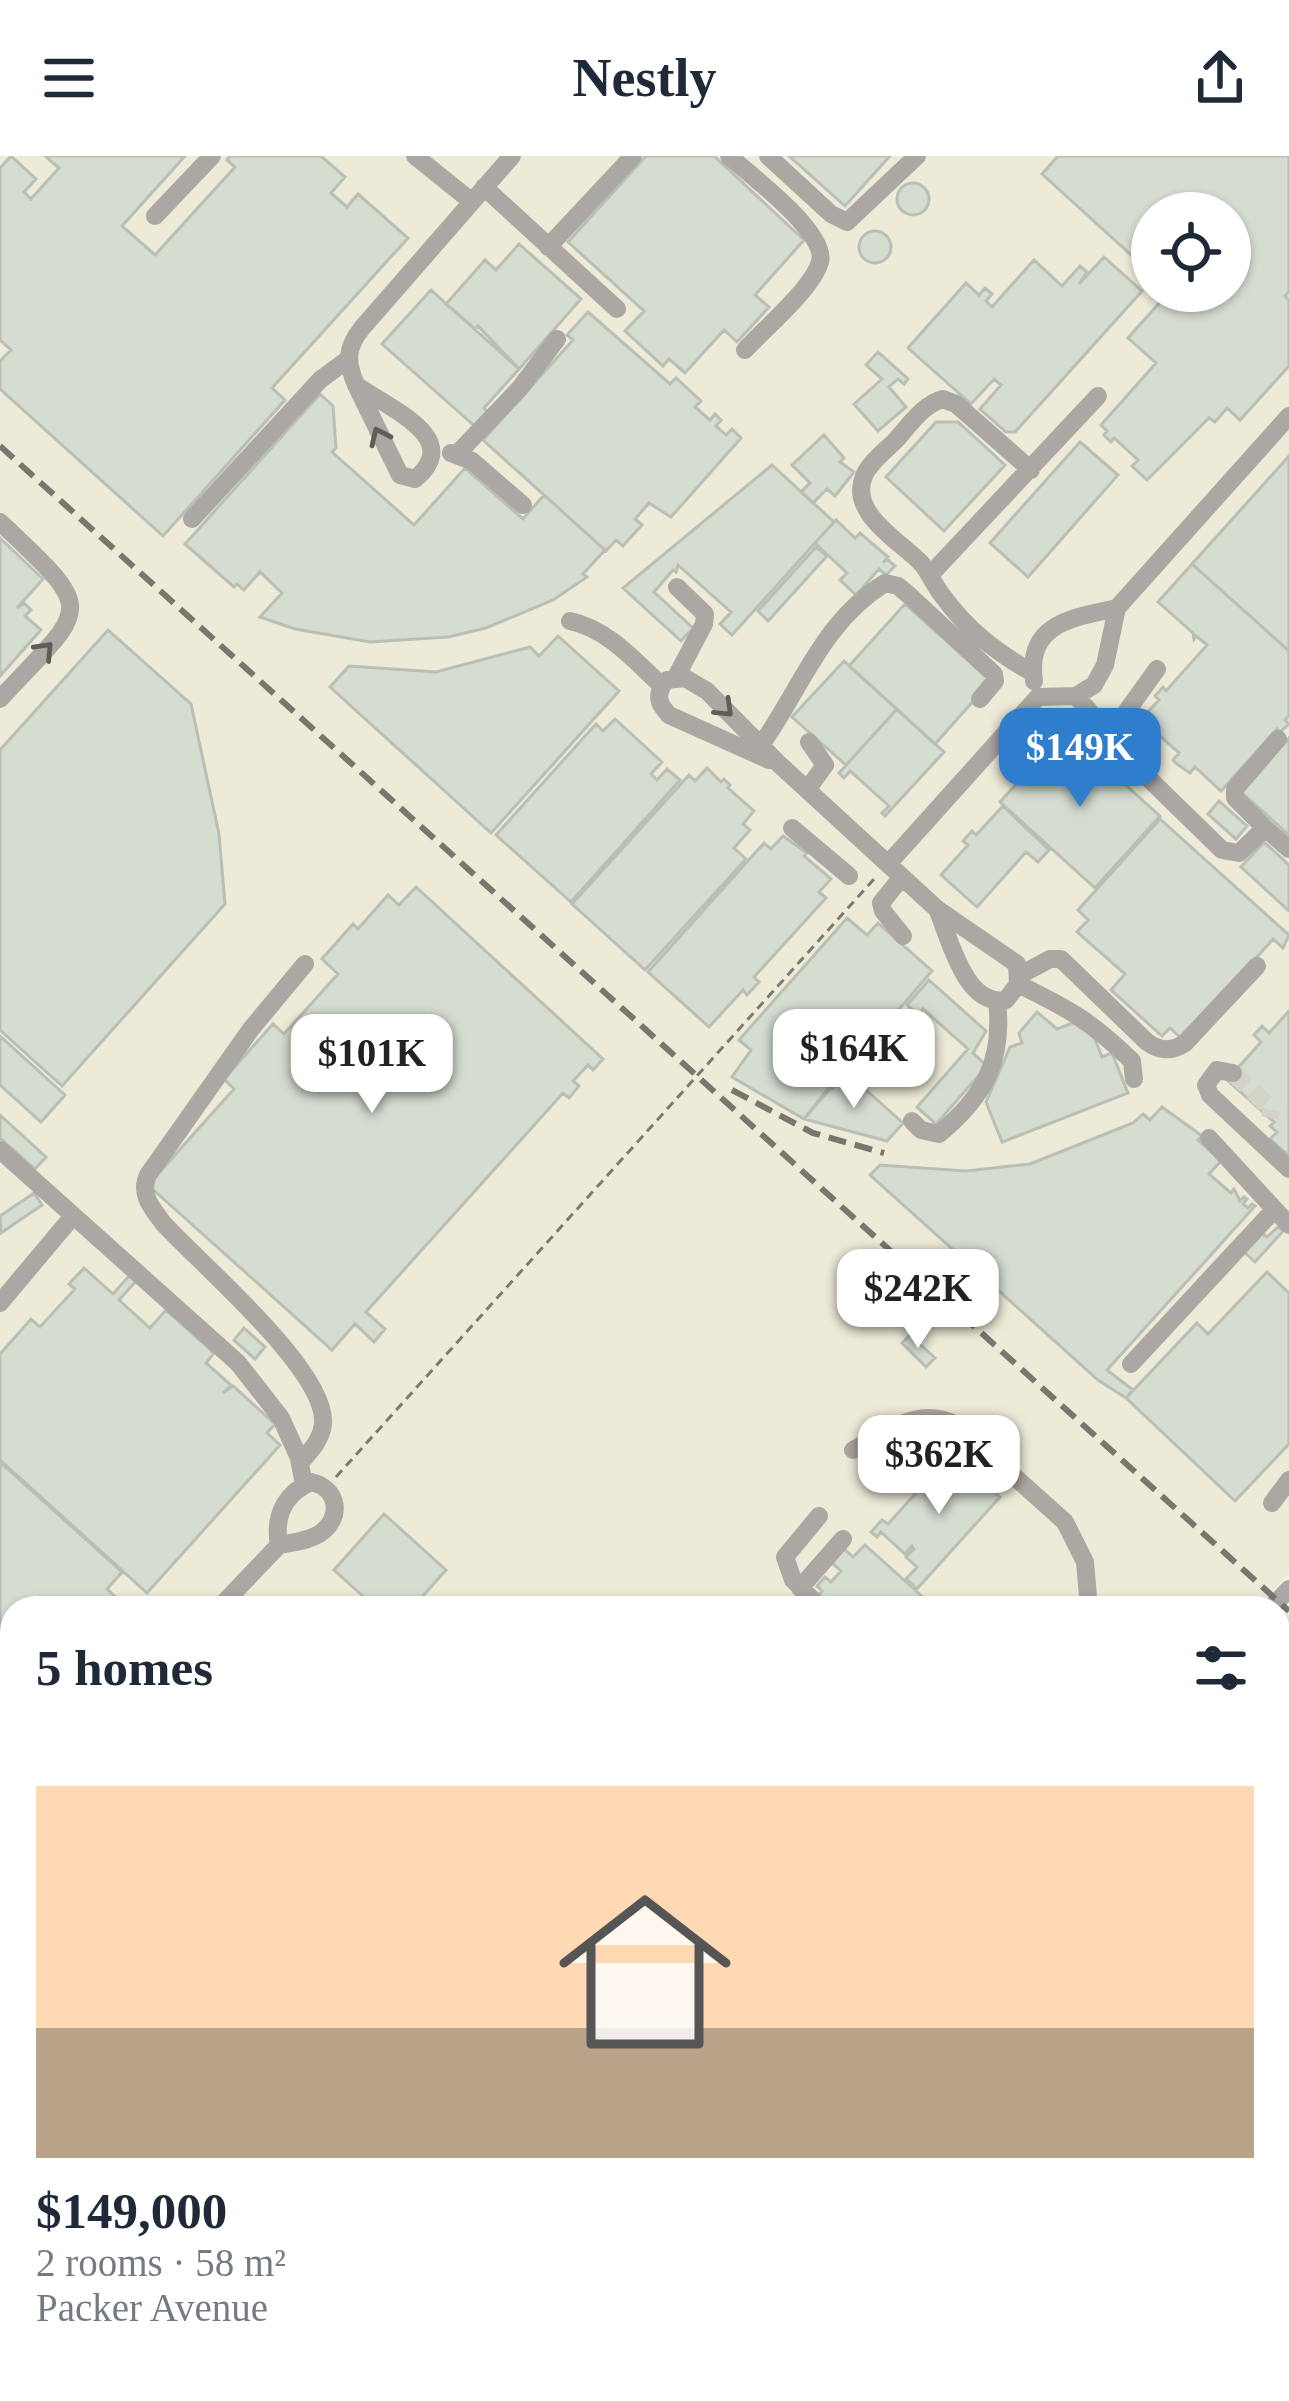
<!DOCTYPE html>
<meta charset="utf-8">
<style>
:root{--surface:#fff;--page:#f2f2f3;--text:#1f2937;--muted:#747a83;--accent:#2f7ecd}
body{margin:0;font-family:"Times New Roman",serif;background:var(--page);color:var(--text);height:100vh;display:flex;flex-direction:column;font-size:45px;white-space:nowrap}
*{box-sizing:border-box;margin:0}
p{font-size:39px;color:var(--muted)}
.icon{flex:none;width:66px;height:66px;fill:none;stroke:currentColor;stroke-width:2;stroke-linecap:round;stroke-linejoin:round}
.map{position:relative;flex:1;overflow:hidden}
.drawer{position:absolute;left:0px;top:1440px;width:1290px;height:807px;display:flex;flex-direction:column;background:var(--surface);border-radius:36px 36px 0 0;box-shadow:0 3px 9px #0004}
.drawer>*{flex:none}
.buttons{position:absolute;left:1131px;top:36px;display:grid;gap:24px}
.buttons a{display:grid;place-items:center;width:120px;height:120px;border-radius:50%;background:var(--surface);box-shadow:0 3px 9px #0004;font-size:60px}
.price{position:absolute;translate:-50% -102px;padding:0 27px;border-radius:24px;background:#fff;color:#222;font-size:39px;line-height:78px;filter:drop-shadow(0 3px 6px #0008)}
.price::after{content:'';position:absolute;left:50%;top:72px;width:36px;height:27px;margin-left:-18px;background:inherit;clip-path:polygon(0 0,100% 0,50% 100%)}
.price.active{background:var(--accent);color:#fff}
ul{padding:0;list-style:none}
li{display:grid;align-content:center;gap:24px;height:636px;padding:0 36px}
li span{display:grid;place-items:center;height:372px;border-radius:0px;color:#555}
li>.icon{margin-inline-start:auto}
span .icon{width:216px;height:216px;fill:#fffc;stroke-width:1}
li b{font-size:51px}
h2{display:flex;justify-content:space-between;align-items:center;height:144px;padding:0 36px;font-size:51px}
header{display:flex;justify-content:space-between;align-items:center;height:156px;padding:0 36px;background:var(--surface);font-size:54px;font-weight:700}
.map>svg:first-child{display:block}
.built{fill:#edebd7;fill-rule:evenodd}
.building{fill:#d5dcd0;stroke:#b9bfb4;stroke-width:3}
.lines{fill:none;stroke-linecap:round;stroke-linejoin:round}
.minor-tunnel{stroke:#d5d3c8;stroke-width:18;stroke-dasharray:18 9;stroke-linecap:butt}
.path{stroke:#7c7b72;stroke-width:3;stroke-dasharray:9 6;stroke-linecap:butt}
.minor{stroke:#aba7a3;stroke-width:18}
.highway{stroke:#595148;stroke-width:27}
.rail{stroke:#78776f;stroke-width:6;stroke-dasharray:18 9;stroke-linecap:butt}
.oneway{stroke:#5f5d58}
</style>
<header><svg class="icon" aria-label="menu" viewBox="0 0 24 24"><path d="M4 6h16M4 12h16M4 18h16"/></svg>Nestly<svg class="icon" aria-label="share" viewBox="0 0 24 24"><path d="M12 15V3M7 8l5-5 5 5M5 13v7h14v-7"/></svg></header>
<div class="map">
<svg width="1289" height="2245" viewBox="0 0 1289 2245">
<rect width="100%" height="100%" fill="#f7f5e9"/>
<path class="built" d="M0,0H1289V1418L1257,1452H12V2235H515L506,2245H0ZM1152,57H1230V135H1152Z
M1289,1672V2245H747L756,2235H1278V1683Z"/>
<path class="building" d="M11,0L36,23L24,36L31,43L59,12L45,0H185L122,70L155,99L235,11L227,4L230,0H321L345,21L331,37L347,51L358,38L408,82L272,232L285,244L163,380L0,233V205L11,194L0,184V12Z
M646,0H714L804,84L755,139L769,151L737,186L724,174L685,217L669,203L663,210L625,175L644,155L568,86Z
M789,0H890L845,50Z
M1058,0H1289V135L1285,140L1289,144V210L1240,264L1227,252L1215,266L1209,262L1147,324L1132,310L1138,304L1114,282L1111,286L1104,279L1107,275L1101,269L1156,207L1128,182L1170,135H1230V57H1152V118L1042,18Z
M897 43a16 16 0 1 1 32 0a16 16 0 1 1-32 0Z
M859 91a16 16 0 1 1 32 0a16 16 0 1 1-32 0Z
M519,88L581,143L519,213L478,170L475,173L446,148L485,104L496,114Z
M1104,101L1142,135L1015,276H1006L980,253L1001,229L994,223L971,248L908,192L966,127L979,139L985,132L992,138L986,145L992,151L1034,104L1062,130L1080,110L1087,116L1079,128Z
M431,134L519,213L484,252L491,259L478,273L382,188Z
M588,156L670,228L676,222L701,245L695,251L710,264L715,258L721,264L716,270L726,279L732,273L741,282L671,361L649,347L635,363L642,369L623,390L616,384L606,395L483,284L573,184L567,179Z
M878,196L908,223L904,228L898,223L889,231L906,251L878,275L854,248L882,223L866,209Z
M320,238L333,250L336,292L332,296L414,369L465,312L523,363L544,339L605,394L583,418L587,421L553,444L486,472L448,481L370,486L295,473L260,461L282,437L260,416L244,434L237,428L234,431L185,388Z
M936,266H958L1005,309L944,375L886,321Z
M824,279L844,302L840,306L854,316L835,340L827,333L813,347L801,336L810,327L792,309Z
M1080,286L1118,319L1028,421L990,387Z
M1289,300V495L1192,408Z
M772,309L834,366L732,479L720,468L731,456L678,409L676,416L673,414L654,436L693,472L681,485L623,432Z
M836,364L855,382L860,377L888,401L883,407L887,403L895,410L886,419L879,413L856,439L840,424L847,417L815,387Z
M0,382L43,423L17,452L24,447L31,454L25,460L41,474L0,520Z
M816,391L827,400L768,465L758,455Z
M1192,408L1289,495V560L1285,564L1289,568L1280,576L1277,573L1221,635L1195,611L1190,617L1177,608L1173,604L1179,597L1141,563L1159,544L1155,540L1163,531L1166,535L1207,489L1196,480L1194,483L1193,477L1158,446Z
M905,448L991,525L935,588L849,510Z
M108,474L191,548L219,678L225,748L62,930L0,874V594Z
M558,480L619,535L491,677L330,531L349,510L436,516L530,491L539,500Z
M844,505L897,553L846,609L792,561Z
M897,553L944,596L885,660L882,657L889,650L850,615L844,622L839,617Z
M615,563L662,606L651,618L657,624L667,613L680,624L571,746L496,679L596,568L603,575Z
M1058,582L1070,593L1078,585L1088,594L1080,603L1088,595L1160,660L1095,732L1000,646Z
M1289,582V679L1241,636Z
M707,612L721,626L724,623L730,629L728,632L754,655L743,668L750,674L734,692L746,703L645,814L572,748L689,619L695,625Z
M1219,645L1247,670L1236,683L1208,658Z
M1003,650L1049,694L1038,706L1026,696L977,751L941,719L968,689L963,685L972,675L976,679Z
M1160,663L1289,779L1283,792L1273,783L1183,884L1170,872L1162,880L1111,834L1125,818L1077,776L1088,764L1078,754Z
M783,680L807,697L804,700L831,723L819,736L826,742L754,821L759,826L747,839L743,834L709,871L648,816L764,687L771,693Z
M1264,686L1289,709V755L1241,711Z
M416,731L603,903L593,914L588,909L573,925L579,930L569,942L563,937L366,1156L385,1173L374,1186L355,1168L332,1194L148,1029L234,933L224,923L273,868L284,878L338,818L322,803L353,768L358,773L388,739L399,749Z
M847,762L867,779L878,767L932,815L804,963L732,921L751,894L739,884Z
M929,824L986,875L973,897L987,910L936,968L917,951L968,893L923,853L918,859L907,849Z
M1289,855V1000L1270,983L1277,976L1270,970L1274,966L1227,924L1261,886L1254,879L1262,870L1269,877Z
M1037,856L1057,873L1078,865L1093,878L1102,901L1112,897L1128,937L1002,986L986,946L1010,891L1022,887L1019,877Z
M0,880L65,939L41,966L0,929Z
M847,917L903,967L887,985L804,963L830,930L833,932Z
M1162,951L1202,980L1198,984L1221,1005L1209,1018L1231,1037L1234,1033L1240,1045L1244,1041L1247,1043L1243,1048L1248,1052L1252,1048L1255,1050L1107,1214L1133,1234L1126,1242L1098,1224L870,1019L880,1009L966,1015L1030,1008L1133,967L1143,958L1150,964Z
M0,959L46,1001L35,1013L0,982Z
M34,1037L42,1049L1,1077L0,1060Z
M1278,1071L1283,1075L1255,1106L1244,1096L1262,1077L1267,1081Z
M84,1112L113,1138L130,1119L137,1124L119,1144L150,1172L166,1154L214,1197L206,1207L231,1229L223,1237L233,1230L275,1268L267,1277L280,1289L147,1437L0,1304V1198L31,1163L40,1171L75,1133L69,1128Z
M1267,1116L1289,1137V1288L1235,1345L1126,1242L1197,1167L1208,1178Z
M244,1172L265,1191L255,1203L234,1184Z
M910,1179L935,1202L926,1211L902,1187Z
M952,1297L970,1313L972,1310L977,1314L974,1317L1000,1341L917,1433L906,1423L917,1411L906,1401L914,1393L912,1390L905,1398L881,1376L877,1381L871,1376L882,1364L888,1368Z
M0,1306L122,1416L107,1433L122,1447L117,1452H12V1563L0,1553Z
M384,1358L446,1414L412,1452H376L334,1414Z
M865,1389L935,1452H831L818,1440L822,1435L817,1430L825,1421L831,1426L841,1415L831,1406L843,1392L853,1401Z
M1282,1768L1289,1774V1981L1278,1973V1772Z
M0,1828L12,1839V2040L0,2029Z
M212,2235H403L394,2245H223Z
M895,2235H1073L1077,2245H888L897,2242Z"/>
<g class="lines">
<path class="minor-tunnel" d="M1233,917L1272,953L1270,962"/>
<path class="path" d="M336,1321L875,722"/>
<path class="minor" d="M415,0L471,45
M729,0C750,19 828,77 820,106C812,133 765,172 745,194
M768,0L831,58L847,66L917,0
M484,31L617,153
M155,60L212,0
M548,91L633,0
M356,229C388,252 465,282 415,323L400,319L356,229C346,205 346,192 362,172L512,0
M451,297L472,305L523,349
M458,297L520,232L557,183
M1031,314L956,248L943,243C923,248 909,270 895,285C886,294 869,307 864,320C848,358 902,386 922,408C930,418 934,429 942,439C967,474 996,496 1033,517
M192,363L320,224L347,204
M0,366C99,459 88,448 0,543
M930,419L1098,240
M570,465C608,473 635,505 662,530
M676,521L704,468L705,458L677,431
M1034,525C1026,467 1072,462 1117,452
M662,530L667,524L685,522L707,535L779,608L937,753L1017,808L1018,828L1006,844C965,851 950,783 937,753
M662,530C656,543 660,549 669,559L769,604
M1076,540L1141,615L1222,694L1239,697L1265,672L1289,693
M1038,541L1076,540L1094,529L1105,509L1117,452L1289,260
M1109,580L1157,513
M761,589C801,533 822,466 885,427L898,430L910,440L994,518L995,525L980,543
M807,634L825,609L809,586
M792,672L849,720
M1265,672L1235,642V633L1278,583
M888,708L1038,541
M902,721L881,747L883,755L903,780
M1020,819L1050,803H1061L1147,886C1159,895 1172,896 1185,887L1257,810
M1018,828C1069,853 1091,865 1132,905L1134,923
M1233,917L1217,914L1206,929L1210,939L1289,1013
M912,965L921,974L939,978C984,941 1004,904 997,846
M1209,982L1289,1069
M0,994L238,1207L281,1262L299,1302L304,1329
M0,1147L73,1060
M1131,1208L1273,1055
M853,1294C889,1276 917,1249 957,1269L1065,1366L1085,1406L1089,1452
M300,1307C310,1295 321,1285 323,1268C328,1215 199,1107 163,1067C152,1052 139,1038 148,1019L251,873L305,808
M311,1326C339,1332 343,1363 319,1378C307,1385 292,1387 279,1389C274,1361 284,1338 311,1326Z
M1272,1347L1289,1324
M819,1360L785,1401L793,1424L821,1452
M800,1432L843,1383
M219,1452L279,1389
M1271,1452L1289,1433
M1278,1647L1289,1636
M0,1693L12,1680
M1278,1743L1289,1732
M1278,1995L1289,2005
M1278,2042L1289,2050
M1278,2073L1289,2105
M1278,2216L1288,2245
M51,2235V2245
M127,2235L139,2245
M1094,2235L1098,2245
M1111,2235L1115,2245
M420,2245L426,2242L433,2245
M519,2245L528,2235
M714,2245L723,2235
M801,2245L808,2235"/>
<path class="highway" d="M1278,1506L1289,1494
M1278,1580L1289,1569
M580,2245L589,2235
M648,2245L657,2235"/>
<path class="rail" d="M0,290L1289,1455
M732,934L813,977L884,997"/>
</g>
<defs><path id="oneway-chevron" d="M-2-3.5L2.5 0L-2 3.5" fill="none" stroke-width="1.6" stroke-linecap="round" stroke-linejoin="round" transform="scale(3)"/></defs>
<g class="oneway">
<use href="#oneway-chevron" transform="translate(379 280) rotate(-115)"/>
<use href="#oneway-chevron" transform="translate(45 494) rotate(-47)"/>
<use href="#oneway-chevron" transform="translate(725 553) rotate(44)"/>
</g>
</svg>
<div class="buttons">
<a><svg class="icon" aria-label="locate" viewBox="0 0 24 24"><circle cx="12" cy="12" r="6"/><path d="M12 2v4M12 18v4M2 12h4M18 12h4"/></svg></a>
</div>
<b class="price active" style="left:1080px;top:654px">$149K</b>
<b class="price" style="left:854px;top:955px">$164K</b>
<b class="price" style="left:372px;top:960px">$101K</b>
<b class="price" style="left:918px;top:1195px">$242K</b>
<b class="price" style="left:939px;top:1361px">$362K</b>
<section class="drawer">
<h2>5 homes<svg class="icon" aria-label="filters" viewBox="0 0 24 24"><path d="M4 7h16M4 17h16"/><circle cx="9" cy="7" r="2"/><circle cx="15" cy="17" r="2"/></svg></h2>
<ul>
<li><span style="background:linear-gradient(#ffd9b3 65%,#b9a48a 0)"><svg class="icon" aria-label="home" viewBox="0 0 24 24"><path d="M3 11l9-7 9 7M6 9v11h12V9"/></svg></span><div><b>$149,000</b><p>2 rooms · 58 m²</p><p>Packer Avenue</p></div></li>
</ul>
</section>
</div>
